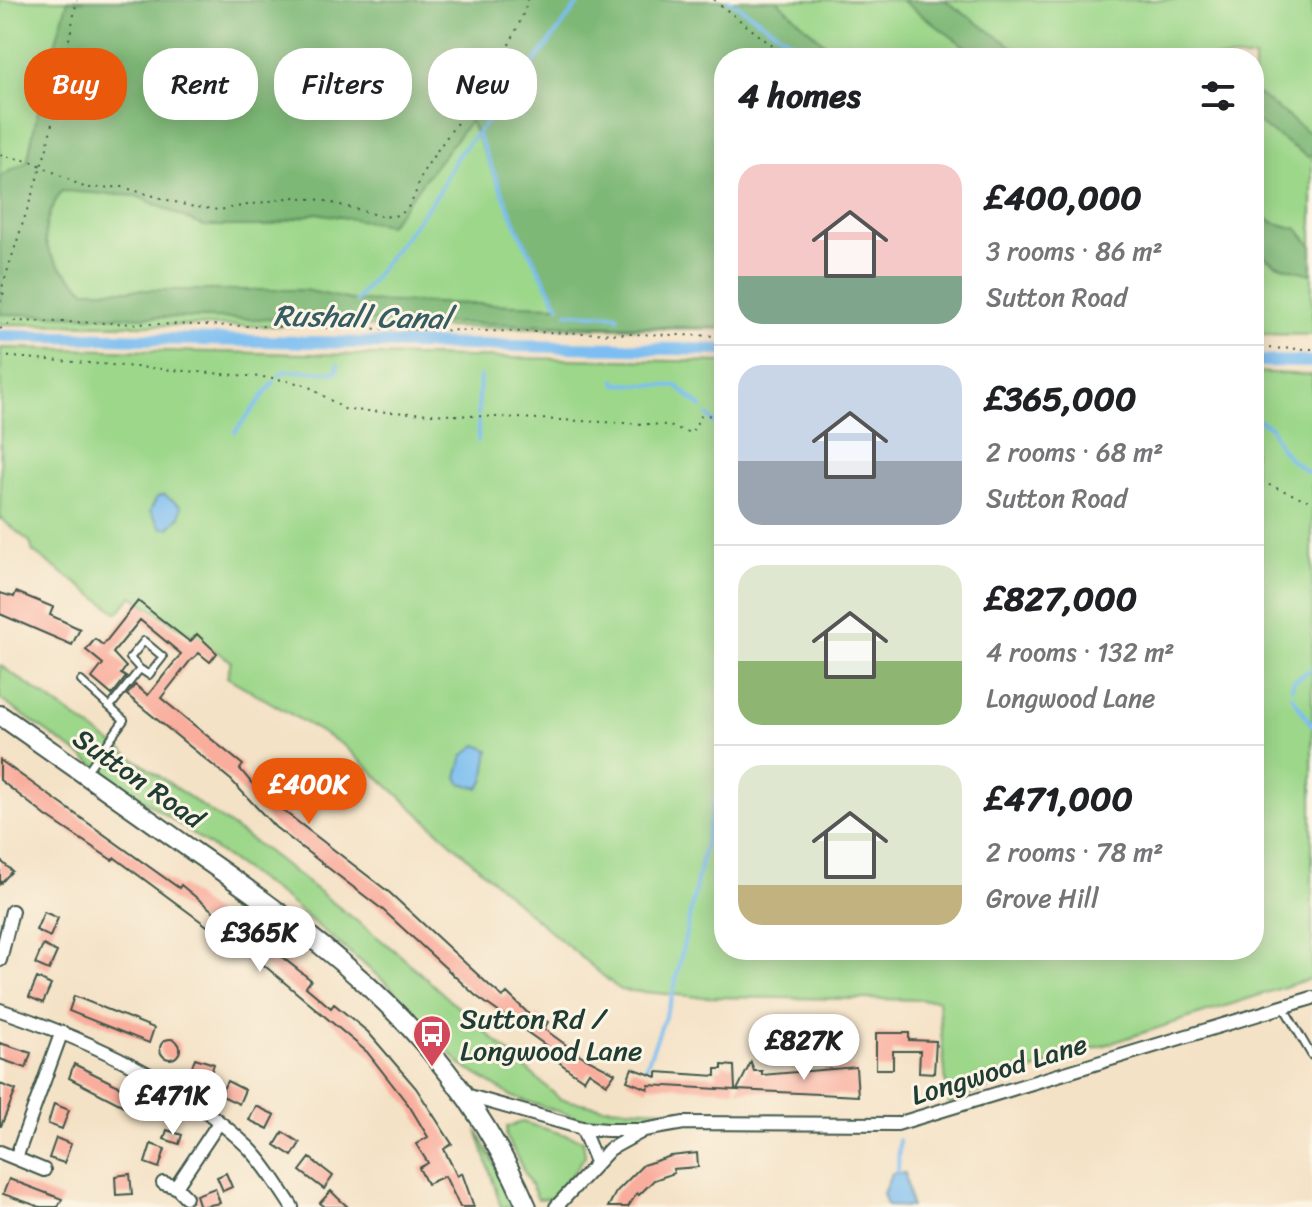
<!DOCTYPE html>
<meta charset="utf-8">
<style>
:root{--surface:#fff;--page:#f2f2f2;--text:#202124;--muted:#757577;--line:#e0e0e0;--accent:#ea580c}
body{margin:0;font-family:Sriracha,sans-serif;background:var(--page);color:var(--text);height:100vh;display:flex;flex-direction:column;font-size:30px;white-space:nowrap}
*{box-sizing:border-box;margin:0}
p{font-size:26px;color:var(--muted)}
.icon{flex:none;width:44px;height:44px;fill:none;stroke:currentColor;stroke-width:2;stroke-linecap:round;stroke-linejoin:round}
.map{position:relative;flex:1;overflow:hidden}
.details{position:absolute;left:714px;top:48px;width:550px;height:912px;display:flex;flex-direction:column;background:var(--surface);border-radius:32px;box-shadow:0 4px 20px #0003}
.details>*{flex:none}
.guide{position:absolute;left:24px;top:48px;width:570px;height:72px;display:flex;gap:16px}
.price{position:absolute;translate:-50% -68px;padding:0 18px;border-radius:28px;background:#fff;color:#222;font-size:26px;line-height:52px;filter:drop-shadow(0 2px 4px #0008)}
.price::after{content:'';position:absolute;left:50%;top:48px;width:24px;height:18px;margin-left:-12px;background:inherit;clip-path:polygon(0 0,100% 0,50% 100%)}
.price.selected{background:var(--accent);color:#fff}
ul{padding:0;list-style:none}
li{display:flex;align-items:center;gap:24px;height:200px;padding:0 24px}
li+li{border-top:2px solid var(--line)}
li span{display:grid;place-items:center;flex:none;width:224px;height:160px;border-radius:24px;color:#555}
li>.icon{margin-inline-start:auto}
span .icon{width:96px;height:96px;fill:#fffc;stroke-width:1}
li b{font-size:34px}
h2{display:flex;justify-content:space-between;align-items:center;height:96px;padding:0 24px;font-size:34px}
.pill{padding:0 28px;border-radius:32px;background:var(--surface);box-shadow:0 4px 20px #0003;font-size:28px;line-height:72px}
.pill.selected{background:var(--accent);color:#fff}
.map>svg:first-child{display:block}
.green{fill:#9cd78a;stroke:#5e8a5f;stroke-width:2}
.forest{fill:#7db876;stroke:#4e7a55;stroke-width:2;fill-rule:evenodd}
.water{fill:#7cbef1;stroke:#4e7e92;stroke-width:2}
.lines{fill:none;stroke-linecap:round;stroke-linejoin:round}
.stream{stroke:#7cbef1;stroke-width:4}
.canal{stroke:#7cbef1;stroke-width:12}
.building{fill:#f9ad9d}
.service-casing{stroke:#3f564a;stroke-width:10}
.minor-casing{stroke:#3f564a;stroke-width:16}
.secondary-casing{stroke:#3f564a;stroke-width:22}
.path{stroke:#3f564a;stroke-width:2;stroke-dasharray:2 6;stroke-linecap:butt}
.service{stroke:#fff;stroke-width:6}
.minor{stroke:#fff;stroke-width:12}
.secondary{stroke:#fff;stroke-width:18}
.labels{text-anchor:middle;stroke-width:6;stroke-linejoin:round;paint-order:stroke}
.street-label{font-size:28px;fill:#1f3d34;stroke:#fcf5e5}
.poi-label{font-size:28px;fill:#1f3d34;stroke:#fcf5e5;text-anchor:start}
.water-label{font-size:30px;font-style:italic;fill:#365d63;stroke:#fcf5e5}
</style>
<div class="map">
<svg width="1312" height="1207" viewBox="0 0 1312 1207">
<rect width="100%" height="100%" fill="#fcf5e5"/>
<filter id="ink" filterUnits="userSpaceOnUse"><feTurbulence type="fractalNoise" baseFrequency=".0125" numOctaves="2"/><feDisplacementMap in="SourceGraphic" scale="16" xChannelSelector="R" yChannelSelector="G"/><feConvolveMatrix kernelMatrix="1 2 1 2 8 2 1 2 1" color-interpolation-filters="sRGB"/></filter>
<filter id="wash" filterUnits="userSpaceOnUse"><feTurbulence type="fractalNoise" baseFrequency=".006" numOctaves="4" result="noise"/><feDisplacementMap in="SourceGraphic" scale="32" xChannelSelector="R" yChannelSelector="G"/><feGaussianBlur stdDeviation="1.8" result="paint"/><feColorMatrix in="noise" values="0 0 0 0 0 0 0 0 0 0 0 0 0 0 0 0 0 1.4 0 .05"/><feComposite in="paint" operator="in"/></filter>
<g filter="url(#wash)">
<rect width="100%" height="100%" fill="#f4e2c6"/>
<path class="green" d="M0,0H1312V335L1254,334V58H724V329L0,324Z
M1,348L724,362V950H1254V372L1312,375V978L1062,1059L948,1104L938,1000L700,997L620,990L530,914L343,745L227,677L231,661L132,596L118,613L33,552L30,542L0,518Z
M0,665L268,852L399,954L560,1099L602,1107L690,1111L633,1126L598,1124L513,1097L461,1065L392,988L287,900L0,699Z
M522,1122L583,1140L585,1156L556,1198L538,1199L506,1136L507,1127Z
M477,1130L517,1207H501Z"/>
<path class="forest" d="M68,0H777L840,58H724V328L0,314V176L27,162L45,79ZM470,121L522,238L558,306L356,301L305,290H85C45,255 32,241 61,191L137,196L203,226H266L316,213L389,225Z
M901,0H944L1029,58H981Z
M1254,91L1312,135V156L1308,157L1254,120Z
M1254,205L1272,222L1298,229L1312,246V274C1261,263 1254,258 1254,205Z"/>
<path class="water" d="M164,495L181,506L180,516L169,528H162L150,511L157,497Z
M477,745L489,750L484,782L479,788L460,783L457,777L463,756Z
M892,1173H905L911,1207L887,1206L883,1193Z"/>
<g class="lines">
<path class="stream" d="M729,0L816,58
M356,301L439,192L457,156L477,133
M559,306L522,238L477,133L517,86L581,0
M567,313L617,315L618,318
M279,376L285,371L336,372L338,365
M615,380L616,384L677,386L701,407
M478,415L480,376
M708,415L724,435
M1254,418L1271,427C1279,451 1290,462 1312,474
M235,432L274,382
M478,441V422
M1292,688L1294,681L1312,669
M1292,696L1312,725
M646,1067L672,998L714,802L724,779
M898,1172L899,1140"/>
<path class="canal" d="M0,336L724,350
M1254,361L1312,362"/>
</g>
<g id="blocks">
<path class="building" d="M16,592L53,607L50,615L80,629L72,645L0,614V593L14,597Z
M138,601L190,642L197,634L217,653L210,662L199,653L190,661L161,698L243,765L240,769L259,792L390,893L490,986L503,997L507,993L534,1019L537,1015L548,1022L544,1029L580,1055L615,1073L607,1084L589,1072L584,1080L569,1070L545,1051L548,1047L476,996L383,910L275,827L231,780L127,695L135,685L148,695L181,654L140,620L113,653L126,667L121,674L126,677L112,695L92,678L103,664L86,650L95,639L103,645Z
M0,760L179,888L181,885L225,921L257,943L259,939L311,980L306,987L331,1008L334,1004L368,1032L416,1088L452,1144L444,1149L457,1176L462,1173L474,1207H460L445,1176L427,1184L419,1168L428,1163L416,1144L428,1137L410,1107L367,1052L240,945L237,948L115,858L112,860L46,816L0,780Z
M0,860L12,871L0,884Z
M44,912L58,918L50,937L36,930Z
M43,945L57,952L49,970L35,964Z
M37,978L51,985L43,1003L29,997Z
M74,996L154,1028L149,1043L69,1011Z
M876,1033H909V1040L936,1041L934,1073L919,1072L920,1051H893V1069H876Z
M160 1049a10 10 0 1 1 20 0a10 10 0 1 1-20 0Z
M0,1043L31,1053L26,1068L0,1059Z
M195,1058L214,1064L209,1079L190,1072Z
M751,1062L754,1071H762V1075L856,1067L858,1096L737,1090Z
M74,1064L149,1101L143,1116L69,1078Z
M722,1065L734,1066L735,1090L649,1085L648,1089L627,1081L632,1068L657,1077V1072L716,1076V1069H722Z
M227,1081L245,1090L239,1104L220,1095Z
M0,1084L16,1090L1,1126H0Z
M54,1104L69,1110L62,1129L48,1124Z
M256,1106L275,1115L268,1129L249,1120Z
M167,1130L182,1135L179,1144L164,1139Z
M283,1132L300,1143L292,1156L275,1145Z
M56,1138L71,1144L64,1163L49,1158Z
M151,1144L165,1149L159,1168L145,1163Z
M697,1153L698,1167L673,1169L674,1173L654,1180L639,1195L637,1193L628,1207H608L616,1192L643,1165L671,1156Z
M310,1158L333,1176L324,1189L300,1171Z
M226,1173L232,1187L223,1191L217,1177Z
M130,1174L132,1194L116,1195L115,1176Z
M9,1179L62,1199L58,1207H40L3,1194Z
M215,1188L220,1203L200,1207L196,1195Z
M331,1191L338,1198L348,1207H325L320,1203Z"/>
</g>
</g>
<g filter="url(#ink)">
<use href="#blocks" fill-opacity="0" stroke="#3f564a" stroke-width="2"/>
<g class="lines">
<g class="service-casing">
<path id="service" d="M81,681L124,720L87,771
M110,707L140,669L149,675L163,657L144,641L130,658L140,669
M1284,1008L1312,1056"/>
</g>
<g class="minor-casing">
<path id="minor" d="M0,960L12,911
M0,1010C89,1040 179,1081 248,1147C265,1164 279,1187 292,1207
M469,1096L582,1128L607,1130H644L684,1123L897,1124L1312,998
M582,1128L596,1162
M0,1152L44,1170
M16,1158L61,1034
M163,1183L176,1187L186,1197
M176,1187L218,1124
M556,1207L610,1149L641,1132"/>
</g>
<g class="secondary-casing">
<path id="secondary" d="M0,715C64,760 129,805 193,851C337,951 455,1040 527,1207"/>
</g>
<path class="path" d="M714,0L788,58
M0,155L33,162L86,188L122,187L189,206L219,210L293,197L322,200L384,217C389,216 398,216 402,213C416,203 417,182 425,169C461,112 507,66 528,0
M0,294L47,148L77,0
M0,302L4,292
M0,329L13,321L724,336
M1254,348L1312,349
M0,356L273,378L306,385L346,410L666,425L691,433L701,416L724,414
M1254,479L1312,502"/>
<use href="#service" class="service"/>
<use href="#minor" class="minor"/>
<use href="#secondary" class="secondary"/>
</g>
</g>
<defs>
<g id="bus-pin" transform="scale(2)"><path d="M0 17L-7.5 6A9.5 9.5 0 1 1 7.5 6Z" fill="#d1495b" stroke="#fcf5e5"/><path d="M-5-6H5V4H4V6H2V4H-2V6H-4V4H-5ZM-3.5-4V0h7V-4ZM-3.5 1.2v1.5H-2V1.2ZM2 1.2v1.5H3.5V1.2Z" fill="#fff"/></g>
</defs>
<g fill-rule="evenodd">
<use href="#bus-pin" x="432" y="1034"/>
</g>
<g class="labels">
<g class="street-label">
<text transform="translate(139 778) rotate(35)" y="10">Sutton Road</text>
<text transform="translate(999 1069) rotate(-17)" y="10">Longwood Lane</text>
</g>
<g class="poi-label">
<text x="460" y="1028">Sutton Rd /<tspan x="460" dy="32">Longwood Lane</tspan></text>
</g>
<g class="water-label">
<text transform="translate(362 317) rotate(1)" y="10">Rushall Canal</text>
</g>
</g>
</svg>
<b class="price selected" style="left:309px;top:826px">£400K</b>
<b class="price" style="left:260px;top:974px">£365K</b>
<b class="price" style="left:804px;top:1082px">£827K</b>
<b class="price" style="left:173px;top:1137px">£471K</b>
<div class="guide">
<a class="pill selected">Buy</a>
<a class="pill">Rent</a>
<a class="pill">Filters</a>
<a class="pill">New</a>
</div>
<section class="details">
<h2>4 homes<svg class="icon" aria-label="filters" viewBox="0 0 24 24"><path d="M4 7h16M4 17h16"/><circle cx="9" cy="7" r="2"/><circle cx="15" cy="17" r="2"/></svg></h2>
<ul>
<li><span style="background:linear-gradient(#f6c9c9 70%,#7fa58c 0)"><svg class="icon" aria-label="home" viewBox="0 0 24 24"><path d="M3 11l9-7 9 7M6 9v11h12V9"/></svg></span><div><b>£400,000</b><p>3 rooms · 86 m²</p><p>Sutton Road</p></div></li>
<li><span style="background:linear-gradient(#c9d6e8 60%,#9aa5b1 0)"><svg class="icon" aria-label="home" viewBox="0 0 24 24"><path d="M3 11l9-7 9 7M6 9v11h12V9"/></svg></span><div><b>£365,000</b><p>2 rooms · 68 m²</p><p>Sutton Road</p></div></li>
<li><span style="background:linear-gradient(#dfe7d0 60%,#8fb573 0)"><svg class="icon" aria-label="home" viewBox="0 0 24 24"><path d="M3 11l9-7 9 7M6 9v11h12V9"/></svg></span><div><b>£827,000</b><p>4 rooms · 132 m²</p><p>Longwood Lane</p></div></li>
<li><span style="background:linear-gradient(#dfe7d0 75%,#c2b280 0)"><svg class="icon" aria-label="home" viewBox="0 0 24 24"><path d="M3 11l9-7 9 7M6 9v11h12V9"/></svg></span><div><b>£471,000</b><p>2 rooms · 78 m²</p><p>Grove Hill</p></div></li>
</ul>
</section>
</div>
